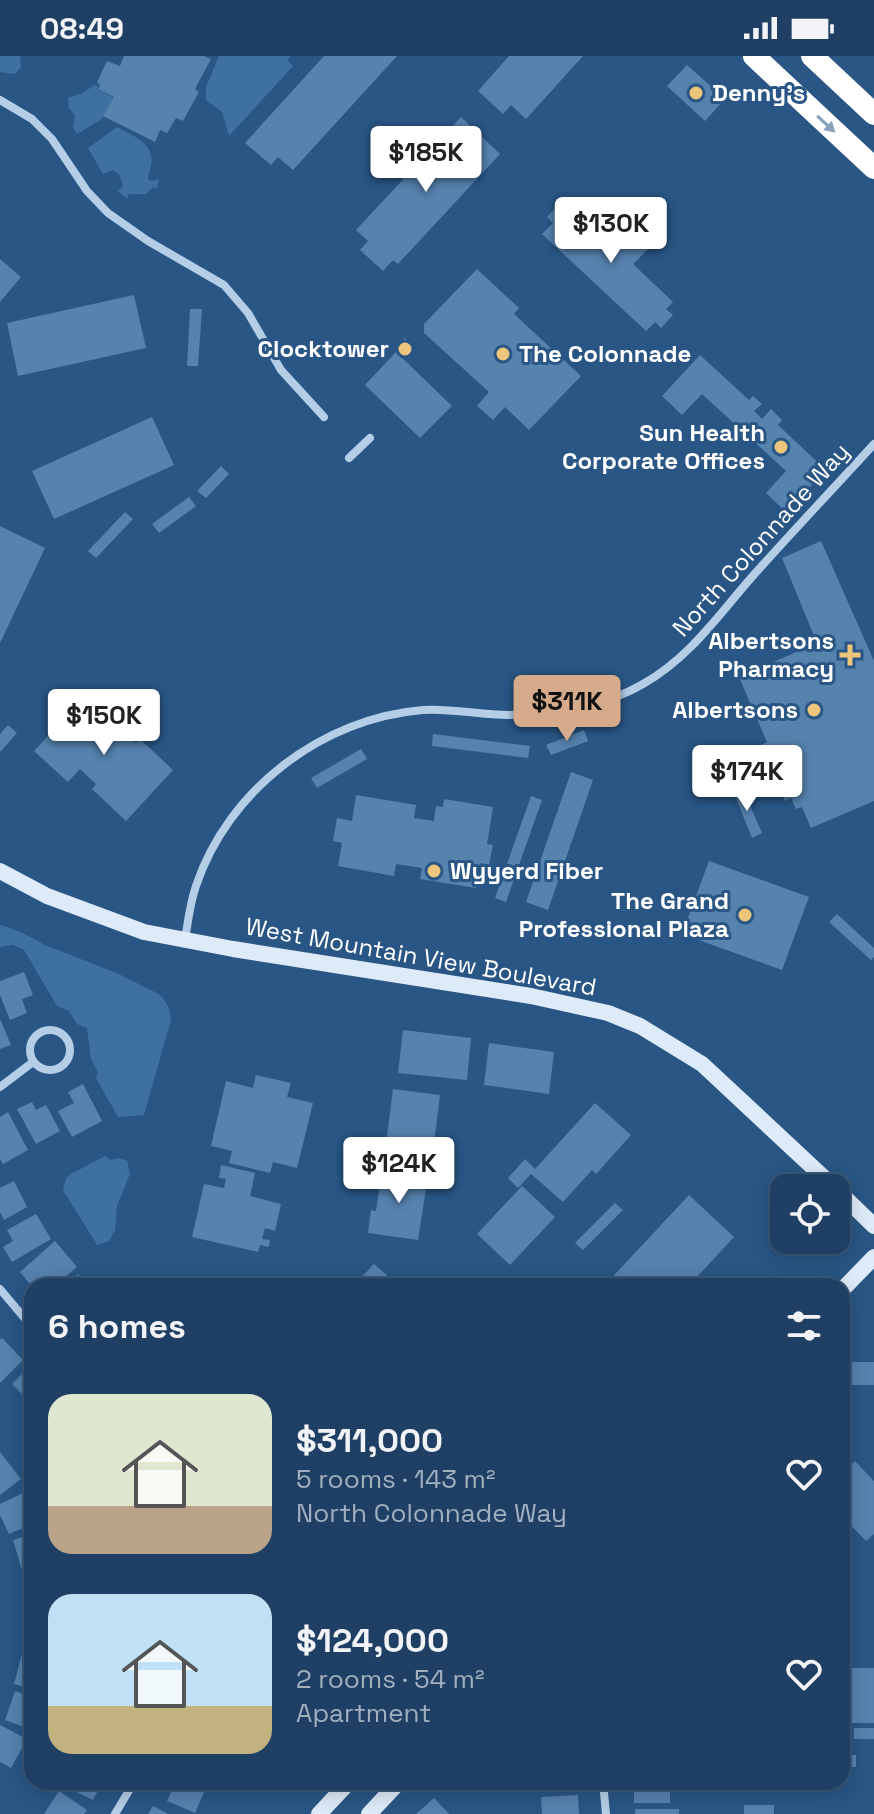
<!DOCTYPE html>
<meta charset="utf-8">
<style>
:root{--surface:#1f4064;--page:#2c4b6d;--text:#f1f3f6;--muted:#a1afbf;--line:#3c5978;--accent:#d6ab8b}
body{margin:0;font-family:"Space Grotesk",sans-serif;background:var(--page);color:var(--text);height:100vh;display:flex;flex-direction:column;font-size:30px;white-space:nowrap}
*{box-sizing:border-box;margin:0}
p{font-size:26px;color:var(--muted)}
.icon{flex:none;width:44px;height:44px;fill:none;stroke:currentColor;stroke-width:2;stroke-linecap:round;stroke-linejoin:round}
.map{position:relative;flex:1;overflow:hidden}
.side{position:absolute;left:24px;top:1222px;width:826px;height:512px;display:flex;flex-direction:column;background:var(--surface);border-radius:24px;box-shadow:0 4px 20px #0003,0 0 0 2px var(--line)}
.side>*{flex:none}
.buttons{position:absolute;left:770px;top:1118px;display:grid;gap:16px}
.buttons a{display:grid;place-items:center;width:80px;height:80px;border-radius:16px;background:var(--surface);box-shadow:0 4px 20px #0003,0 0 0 2px var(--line);font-size:40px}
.price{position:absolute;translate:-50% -68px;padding:0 18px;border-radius:8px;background:#fff;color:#222;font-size:26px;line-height:52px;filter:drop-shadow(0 2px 4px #0008)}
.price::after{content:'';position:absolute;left:50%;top:48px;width:24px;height:18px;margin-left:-12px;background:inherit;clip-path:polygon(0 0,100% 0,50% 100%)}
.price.current{background:var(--accent);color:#111}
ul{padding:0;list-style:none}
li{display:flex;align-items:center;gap:24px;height:200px;padding:0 24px}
li span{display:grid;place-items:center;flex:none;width:224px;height:160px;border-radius:24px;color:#555}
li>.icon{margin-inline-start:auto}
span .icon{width:96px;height:96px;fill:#fffc;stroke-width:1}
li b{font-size:34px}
h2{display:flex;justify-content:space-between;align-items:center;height:96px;padding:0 24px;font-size:34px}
.status{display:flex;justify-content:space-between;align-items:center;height:56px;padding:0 40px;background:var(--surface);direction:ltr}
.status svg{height:22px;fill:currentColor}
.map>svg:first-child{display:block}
.green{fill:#3e71a1}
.building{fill:#5682ae}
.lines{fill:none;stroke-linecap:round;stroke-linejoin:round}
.street{stroke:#b4cee7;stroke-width:8}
.secondary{stroke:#ddeaf7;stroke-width:16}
.highway{stroke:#fff;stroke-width:22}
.oneway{fill:#89a2bc}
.poi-dot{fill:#eec67b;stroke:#295685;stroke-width:3}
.labels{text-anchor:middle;stroke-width:6;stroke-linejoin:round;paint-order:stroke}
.poi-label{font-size:24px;font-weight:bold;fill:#fff;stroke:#295685;text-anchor:end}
.street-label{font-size:24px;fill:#fff;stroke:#295685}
</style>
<div class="status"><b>08:49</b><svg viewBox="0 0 49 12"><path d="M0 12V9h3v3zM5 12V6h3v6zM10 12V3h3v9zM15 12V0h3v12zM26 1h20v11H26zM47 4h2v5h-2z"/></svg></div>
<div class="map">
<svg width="874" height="1758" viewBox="0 0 874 1758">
<rect width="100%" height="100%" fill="#295685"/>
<path class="green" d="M0,0H20L21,11L15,18L0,16Z
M219,0H291L287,4L293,10L229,80L222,56L206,44V31Z
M94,29L98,30L97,33L114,42L102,63L77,78L73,72L75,60L69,52L68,42L83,37Z
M117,71C132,79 156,88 151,110C150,114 148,118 148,123L150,125L159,123L157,133L153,131L146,138H129L127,143L117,134L121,133L123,129L119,118L112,114L103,118L88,92Z
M0,869C17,873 30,881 45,889L119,918L159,938C167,946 170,953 171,964L144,1059L118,1061L96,1022L98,1016L91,1003L87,972L77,968L69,955L57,950L24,894L13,889L0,891Z
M105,1100L111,1104L119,1102L127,1105L130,1118L117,1150L115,1174L109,1185L97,1189L63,1134L66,1122L71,1118Z"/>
<path class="building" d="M124,0H204L211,3L195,33L199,36L183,65L176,62L167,77L160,74L155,86L103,60L114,41L98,33L100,29L97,26L107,5L120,10Z
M324,0H397L293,114L278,101L271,109L245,87Z
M509,0H583L526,63L511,49L503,58L478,35Z
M687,9L725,43L705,65L667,30Z
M461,61L500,98L398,208L393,204L383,215L360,194L368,185L356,174Z
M559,148L566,154L570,150L615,191L636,169L654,187L633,208L673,246L666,253L673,259L661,272L655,266L646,275L542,178L553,167L547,161Z
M0,203L21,221L0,246Z
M477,213L519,252L514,258L581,320L529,374L505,351L493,364L477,350L489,336L424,277V268Z
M134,239L146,292L18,320L7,267Z
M190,253H202L198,310H187Z
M405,282L412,289L405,296L398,289Z
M396,296L452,350L420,382L365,329Z
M700,299L749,344L753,340L762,348L754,355L762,363L771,353L782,364L778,369L826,414L786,456L766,437L786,415L702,338L682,359L662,340Z
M152,361L174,409L54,463L32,415Z
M221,410L229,418L206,442L197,435Z
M189,441L196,450L159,477L152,468Z
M125,456L133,463L96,502L88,495Z
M0,470L45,492L0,587Z
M821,485L874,605V745L811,772L802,751L796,753L791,742L785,745L776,725L771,727L755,692L767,686L739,621L817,587L782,502Z
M89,636L124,667L119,672L136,687L140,683L173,714L126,765L92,733L96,728L80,713L68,726L34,695Z
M8,669L17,677L0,696V678Z
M584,674L588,685L551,699L546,689Z
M433,678L530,690L528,702L432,690Z
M361,693L367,703L317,732L311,722Z
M571,716L593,724L548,854L526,846Z
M742,731L762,777L752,782L733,735Z
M356,739L416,749L414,762L434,765L436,750L443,751L444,743L493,751L487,788L493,789L489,809L480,807L476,832L420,823L422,812L396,808L394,820L338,810L342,787L333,785L337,762L352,765Z
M531,740L542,744L506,846L495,842Z
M709,805L809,841L782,914L682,878Z
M837,858L874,892V901L871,904L829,866Z
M24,916L33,939L22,943L27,957L10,964L0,939V925Z
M0,963L11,989L0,993Z
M403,974L471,982L467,1024L398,1017Z
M489,987L554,996L549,1038L484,1029Z
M256,1019L291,1027L287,1041L313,1047L297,1112L273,1106L270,1117L229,1107L232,1095L211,1090L226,1025L253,1032Z
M83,1028L102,1065L72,1081L58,1055L74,1047L68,1036Z
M393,1033L440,1039L432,1103L385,1097Z
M32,1046L36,1054L46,1049L60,1075L36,1088L17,1053Z
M595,1047L631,1079L596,1118L592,1114L563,1146L531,1118L518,1132L508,1122L525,1103L535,1113Z
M8,1056L28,1094L3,1108L0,1103V1061Z
M221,1109L255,1117L250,1140L281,1148L275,1175L265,1172L262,1183L270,1184L269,1191L260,1189L258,1196L192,1181L204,1128L224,1132L226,1123L219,1122Z
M382,1113L428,1120L418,1184L368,1177L371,1154L376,1155Z
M14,1125L27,1151L4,1164L0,1156V1132Z
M522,1130L555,1161L510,1209L477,1178Z
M689,1139L734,1181L695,1223L703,1230H604Z
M615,1147L623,1154L583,1194L575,1187Z
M36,1158L51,1183L12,1206L3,1191L13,1185L7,1174Z
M55,1185L77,1211L55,1230H42L36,1224L30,1228L20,1216Z
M374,1208L391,1223L384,1230H353Z
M78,1218L89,1230H66Z
M2,1282L23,1304L0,1327V1284Z
M845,1306H874V1329H845Z
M30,1310L32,1311V1348L12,1328Z
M0,1396L21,1423L0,1439Z
M855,1405L874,1425V1478L866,1485L842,1460V1418Z
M23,1437L32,1457V1468L9,1478L0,1459V1448Z
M32,1478V1510L22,1514L13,1484Z
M24,1519H32V1550L26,1551Z
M26,1558H32V1591H26Z
M23,1594L32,1597V1633L14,1628Z
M842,1612H874V1667H842Z
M15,1635L32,1641V1674L5,1664Z
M0,1669L27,1683L11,1712L0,1706Z
M854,1672H874V1683H854Z
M842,1699H856V1711H842Z
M64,1726H95L93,1729L99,1732L93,1744L62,1729Z
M166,1726L208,1727L195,1757L167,1745L174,1730Z
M537,1726H580L581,1731L538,1734Z
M634,1726H670V1747H634Z
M59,1735L87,1754L84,1758H44Z
M578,1739L579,1758H542L541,1741Z
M434,1742L449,1758H416Z
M744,1749H774V1758H744Z
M153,1750L168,1758H148Z
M635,1753H679V1758H635Z"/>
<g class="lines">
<path class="street" d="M0,44L32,63L52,83L87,135L108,157L148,185L224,229L248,257L281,314L324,361
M349,402L370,382
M185,883C188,866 190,847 196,830C228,734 322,662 423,654C451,652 480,659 508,659C553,658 604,651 643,628C689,602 717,561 751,522C791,477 833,433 874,388
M30 994a20 20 0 1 1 40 0a20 20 0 1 1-40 0Z
M0,1031L33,1006
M0,1233L32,1271
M603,1726L606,1758
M115,1758L134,1726"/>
<path class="secondary" d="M0,815L47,840L144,876L233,893L531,940L608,957L640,970L702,1008L835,1132
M836,1133L874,1170
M842,1234L874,1201
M319,1758L349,1726
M369,1758L399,1726"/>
<path class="highway" d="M754,0L874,112
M812,0L874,58"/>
</g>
<defs><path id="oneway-solid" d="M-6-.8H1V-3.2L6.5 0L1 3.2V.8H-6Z" transform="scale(2)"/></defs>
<use class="oneway" href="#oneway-solid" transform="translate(826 68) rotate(43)"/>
<g class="poi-dot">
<circle cx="696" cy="37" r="8"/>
<circle cx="405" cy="293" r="8"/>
<circle cx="503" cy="298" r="8"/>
<circle cx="781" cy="391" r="8"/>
<path d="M846 587h8v8h8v8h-8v8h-8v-8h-8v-8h8z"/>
<circle cx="814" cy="654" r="8"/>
<circle cx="434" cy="815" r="8"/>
<circle cx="745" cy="859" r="8"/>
</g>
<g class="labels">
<g class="poi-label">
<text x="712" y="45" text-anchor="start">Denny's</text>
<text x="389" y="301">Clocktower</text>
<text x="519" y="306" text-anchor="start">The Colonnade</text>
<text x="765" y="385">Sun Health<tspan x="765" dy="28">Corporate Offices</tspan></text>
<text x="834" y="593">Albertsons<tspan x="834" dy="28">Pharmacy</tspan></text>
<text x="798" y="662">Albertsons</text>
<text x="450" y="823" text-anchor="start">Wyyerd Fiber</text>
<text x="729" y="853">The Grand<tspan x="729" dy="28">Professional Plaza</tspan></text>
</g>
<g class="street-label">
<text transform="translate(761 484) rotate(-48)" y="8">North Colonnade Way</text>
<text transform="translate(421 901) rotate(10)" y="8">West Mountain View Boulevard</text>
</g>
</g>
</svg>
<div class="buttons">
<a><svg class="icon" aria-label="locate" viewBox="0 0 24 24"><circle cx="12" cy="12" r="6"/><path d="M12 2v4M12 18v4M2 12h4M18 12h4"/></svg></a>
</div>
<b class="price" style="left:426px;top:138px">$185K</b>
<b class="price" style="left:611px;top:209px">$130K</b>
<b class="price current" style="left:567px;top:687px">$311K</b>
<b class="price" style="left:104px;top:701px">$150K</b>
<b class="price" style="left:747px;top:757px">$174K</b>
<b class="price" style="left:399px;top:1149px">$124K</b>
<section class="side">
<h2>6 homes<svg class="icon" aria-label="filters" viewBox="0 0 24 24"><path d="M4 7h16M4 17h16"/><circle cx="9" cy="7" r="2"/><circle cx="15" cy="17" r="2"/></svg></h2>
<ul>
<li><span style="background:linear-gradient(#dfe7d0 70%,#b9a48a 0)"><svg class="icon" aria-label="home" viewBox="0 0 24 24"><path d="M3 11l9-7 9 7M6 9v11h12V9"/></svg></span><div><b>$311,000</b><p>5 rooms · 143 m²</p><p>North Colonnade Way</p></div><svg class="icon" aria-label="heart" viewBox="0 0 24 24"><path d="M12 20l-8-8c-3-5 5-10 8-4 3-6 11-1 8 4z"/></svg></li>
<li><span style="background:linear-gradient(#bfe0f5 70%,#c2b280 0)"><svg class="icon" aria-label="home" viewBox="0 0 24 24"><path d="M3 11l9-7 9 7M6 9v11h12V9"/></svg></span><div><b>$124,000</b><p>2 rooms · 54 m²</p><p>Apartment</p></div><svg class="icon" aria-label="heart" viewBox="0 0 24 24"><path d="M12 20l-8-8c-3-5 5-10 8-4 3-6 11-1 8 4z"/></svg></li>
</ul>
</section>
</div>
